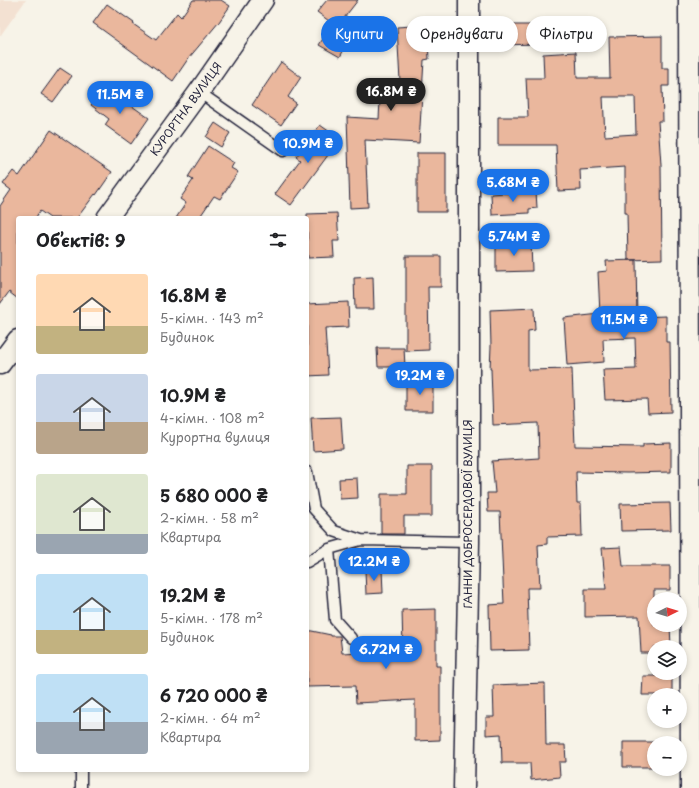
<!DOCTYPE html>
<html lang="uk">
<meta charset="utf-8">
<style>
:root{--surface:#fff;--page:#f6f6f6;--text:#202124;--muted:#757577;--accent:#1a73e8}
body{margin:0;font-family:"Playpen Sans",sans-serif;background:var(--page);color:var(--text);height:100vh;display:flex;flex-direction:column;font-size:15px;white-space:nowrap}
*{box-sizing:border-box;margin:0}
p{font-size:13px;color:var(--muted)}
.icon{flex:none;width:22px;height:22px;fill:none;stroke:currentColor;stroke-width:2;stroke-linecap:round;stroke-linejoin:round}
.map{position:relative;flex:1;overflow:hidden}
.panel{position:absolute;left:16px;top:216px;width:293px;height:556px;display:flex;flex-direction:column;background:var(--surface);border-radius:4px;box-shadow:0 2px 6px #0003}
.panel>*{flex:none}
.guide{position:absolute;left:321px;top:16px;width:318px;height:36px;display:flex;gap:8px}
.needle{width:26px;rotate:85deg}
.buttons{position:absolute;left:647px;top:592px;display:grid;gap:8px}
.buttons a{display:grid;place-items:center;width:40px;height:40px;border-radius:50%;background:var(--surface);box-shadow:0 2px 6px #0003;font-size:20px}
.price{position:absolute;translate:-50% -34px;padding:0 9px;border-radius:14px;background:var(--accent);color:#fff;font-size:13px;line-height:26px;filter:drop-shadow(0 1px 2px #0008)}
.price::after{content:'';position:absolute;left:50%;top:24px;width:12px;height:9px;margin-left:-6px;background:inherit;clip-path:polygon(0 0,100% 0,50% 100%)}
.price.current{background:#222;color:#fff}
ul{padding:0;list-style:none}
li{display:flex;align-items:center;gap:12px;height:100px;padding:0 20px}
li span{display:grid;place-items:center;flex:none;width:112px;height:80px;border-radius:4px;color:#555}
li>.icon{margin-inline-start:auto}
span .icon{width:48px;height:48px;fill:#fffc;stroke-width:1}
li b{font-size:17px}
h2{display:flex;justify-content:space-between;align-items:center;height:48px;padding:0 20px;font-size:17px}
.tag{padding:0 14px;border-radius:18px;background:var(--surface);box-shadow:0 2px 6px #0003;font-size:14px;line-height:36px}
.tag.current{background:var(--accent);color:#fff}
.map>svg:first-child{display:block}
.built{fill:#f3e1d2}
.building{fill:#eab79d;stroke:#22223b;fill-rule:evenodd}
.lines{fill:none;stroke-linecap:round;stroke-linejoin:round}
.service-casing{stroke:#22223b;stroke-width:13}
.minor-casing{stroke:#22223b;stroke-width:23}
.service{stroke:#f7f3e8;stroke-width:10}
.minor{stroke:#f7f3e8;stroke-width:20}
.labels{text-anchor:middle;stroke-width:3;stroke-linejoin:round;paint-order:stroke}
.street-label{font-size:11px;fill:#22223b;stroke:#f7f3e8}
</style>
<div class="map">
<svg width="699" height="788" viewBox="0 0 699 788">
<rect width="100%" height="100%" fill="#f7f3e8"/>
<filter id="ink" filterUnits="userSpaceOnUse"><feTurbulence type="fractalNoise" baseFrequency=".025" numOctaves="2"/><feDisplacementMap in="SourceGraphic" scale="8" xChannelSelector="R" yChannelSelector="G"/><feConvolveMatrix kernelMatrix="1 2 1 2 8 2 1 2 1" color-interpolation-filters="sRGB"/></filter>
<g filter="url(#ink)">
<path class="built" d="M0,0H26L0,36Z"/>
<path class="building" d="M193,0H221L230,6L219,22L188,59L173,81L93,23L107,4L134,23L133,24L156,40L177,13L181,17Z
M327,0H358L337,27L317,12Z
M427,25L429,59L424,60L419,143L365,140L368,207L350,208L347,117L379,119L380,100H395L396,81H400L397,27Z
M499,25H539V44L499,45Z
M329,29L349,40L340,57L319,45Z
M662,36V68H669V86H662L663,121H658L661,165L662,259L628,260L627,213H625V167L580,170L581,190L558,191L556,145H498V117H528L526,78H544L543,54L576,52L577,78H610L609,37ZM603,97H635L636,134L605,136Z
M281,62L301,77L288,97L296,103L281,125L252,105Z
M60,68L72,76L53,102L41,94Z
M105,87L149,118L131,144L105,125L109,119L91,105Z
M215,123L230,133L221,147L206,137Z
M320,125L340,139L291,205L275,194L300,160L296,157Z
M51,130L112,172L96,195L95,194L77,218H50L40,211L35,218H18V299L9,292L0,304V206L11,190L3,184L13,171L19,176Z
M208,146L234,163L231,168L238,172L220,199L214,196L199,218H176L186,203L180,199L193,180L188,177Z
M417,153H446V212H417Z
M536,191L537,208L529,209V213L492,215L491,194Z
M337,213L339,241H333L334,257L308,258L307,214Z
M531,242L532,271L496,272V243Z
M406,256H441V287H428L429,350L406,351Z
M636,260L637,317L666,316V342H670L671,412L648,413L647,399L605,400L603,370L636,369L635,338L603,339L604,362L567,365L564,318L600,314L598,272L607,271L606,261Z
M373,277L374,309H355L354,278Z
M348,302L349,327L325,328L328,375L307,376V304Z
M534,308L535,330L528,331V370L572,369L575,446L643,447V444L671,443V472L627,473L576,472L577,503H581L582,536L547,537V544L538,545L540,588H527L529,650L490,651L489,605L504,604L500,512H488L487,493H495L492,461L539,458L538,423L493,425L491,369H490L491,346L490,310Z
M377,348H404L405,367H378Z
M433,380V411H406V381Z
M341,417L343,449L313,451L311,418Z
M407,466H432V516H404V534H381V494H407Z
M357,478L358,498L340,499L339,479Z
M670,503L671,530L621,531L620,504Z
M621,547L623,566H670V590H654V625H670L671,647H654V653H641L639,616L585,617V589H606L602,548Z
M382,569L383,593L366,594L365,570Z
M436,609V666H440V740L415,741V700L356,703L355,686L307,687V630L331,635V636H340L342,653L403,650L402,610Z
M643,676H672V695H642Z
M545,683L546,745H565L566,762H559L560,777L531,780L530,763H502L501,734L486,735V717H494L493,685Z
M623,742H654V767H623Z"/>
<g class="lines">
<g class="service-casing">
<path id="service" d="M199,92L283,151
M307,472L314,509L334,531L361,540L469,542
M329,549L335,620L351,638
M307,562L329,549L361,540
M81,770V788"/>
</g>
<g class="minor-casing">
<path id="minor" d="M689,0L691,788
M107,218L199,92L263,0
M0,364L18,340
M464,788L469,542V0"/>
</g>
<use href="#service" class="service"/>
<use href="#minor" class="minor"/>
</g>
</g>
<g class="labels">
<g class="street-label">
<text transform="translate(186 109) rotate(-54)" y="4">КУРОРТНА ВУЛИЦЯ</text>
<text transform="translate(468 514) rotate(-90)" y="4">ГАННИ ДОБРОСЕРДОВОЇ ВУЛИЦЯ</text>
</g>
</g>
</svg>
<div class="buttons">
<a><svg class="needle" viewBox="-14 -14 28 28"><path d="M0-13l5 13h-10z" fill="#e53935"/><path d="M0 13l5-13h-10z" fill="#757577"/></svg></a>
<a><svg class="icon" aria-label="layers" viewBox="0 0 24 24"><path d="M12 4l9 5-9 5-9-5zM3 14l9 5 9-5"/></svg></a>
<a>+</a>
<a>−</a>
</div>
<b class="price current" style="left:391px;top:112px">16.8M ₴</b>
<b class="price" style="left:120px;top:115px">11.5M ₴</b>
<b class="price" style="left:308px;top:164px">10.9M ₴</b>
<b class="price" style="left:513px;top:203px">5.68M ₴</b>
<b class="price" style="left:514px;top:257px">5.74M ₴</b>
<b class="price" style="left:624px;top:340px">11.5M ₴</b>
<b class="price" style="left:420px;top:396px">19.2M ₴</b>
<b class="price" style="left:374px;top:582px">12.2M ₴</b>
<b class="price" style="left:386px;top:670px">6.72M ₴</b>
<div class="guide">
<a class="tag current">Купити</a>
<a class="tag">Орендувати</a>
<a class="tag">Фільтри</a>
</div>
<section class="panel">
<h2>Об’єктів: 9<svg class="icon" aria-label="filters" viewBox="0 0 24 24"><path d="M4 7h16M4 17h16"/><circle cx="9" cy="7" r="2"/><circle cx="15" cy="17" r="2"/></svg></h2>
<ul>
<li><span style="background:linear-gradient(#ffd9b3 65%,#c2b280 0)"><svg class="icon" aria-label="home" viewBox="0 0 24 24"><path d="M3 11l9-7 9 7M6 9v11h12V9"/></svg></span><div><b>16.8M ₴</b><p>5-кімн. · 143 m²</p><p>Будинок</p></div></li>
<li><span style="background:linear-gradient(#c9d6e8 60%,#b9a48a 0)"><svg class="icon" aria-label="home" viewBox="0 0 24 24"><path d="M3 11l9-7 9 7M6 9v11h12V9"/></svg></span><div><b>10.9M ₴</b><p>4-кімн. · 108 m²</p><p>Курортна вулиця</p></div></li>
<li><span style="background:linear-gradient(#dfe7d0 75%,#9aa5b1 0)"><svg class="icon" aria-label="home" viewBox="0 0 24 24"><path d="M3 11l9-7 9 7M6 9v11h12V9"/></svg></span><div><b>5 680 000 ₴</b><p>2-кімн. · 58 m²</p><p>Квартира</p></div></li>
<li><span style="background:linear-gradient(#bfe0f5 70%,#c2b280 0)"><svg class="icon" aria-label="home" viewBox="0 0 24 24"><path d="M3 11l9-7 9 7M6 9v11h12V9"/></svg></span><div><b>19.2M ₴</b><p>5-кімн. · 178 m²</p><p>Будинок</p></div></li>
<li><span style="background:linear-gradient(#bfe0f5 60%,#9aa5b1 0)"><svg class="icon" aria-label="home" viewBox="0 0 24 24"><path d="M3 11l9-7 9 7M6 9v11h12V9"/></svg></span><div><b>6 720 000 ₴</b><p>2-кімн. · 64 m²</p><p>Квартира</p></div></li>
</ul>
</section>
</div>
